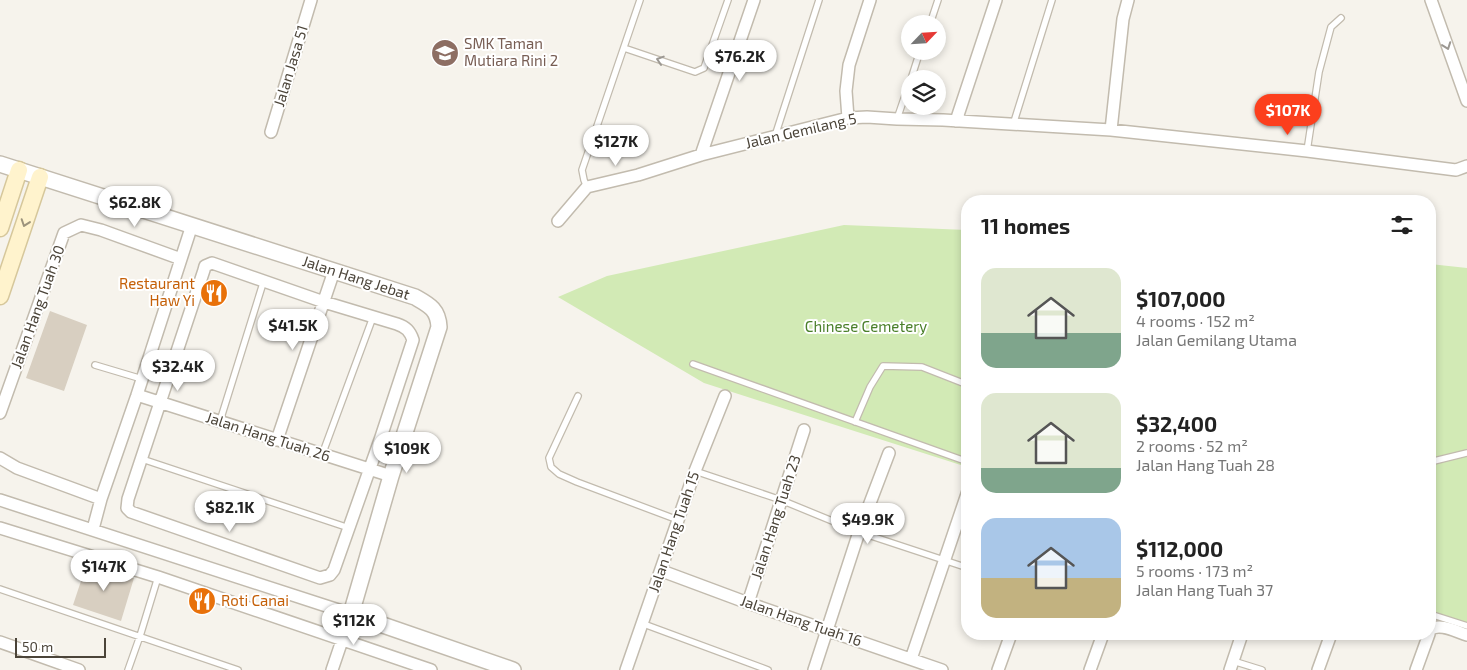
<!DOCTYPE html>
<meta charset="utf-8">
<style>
:root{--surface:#fff;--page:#f6f6f6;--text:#222;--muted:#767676;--accent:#fc3f1d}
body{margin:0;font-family:"Exo 2",sans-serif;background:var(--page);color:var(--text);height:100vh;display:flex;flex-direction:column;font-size:19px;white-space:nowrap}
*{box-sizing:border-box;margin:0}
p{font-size:16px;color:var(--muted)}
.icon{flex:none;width:28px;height:28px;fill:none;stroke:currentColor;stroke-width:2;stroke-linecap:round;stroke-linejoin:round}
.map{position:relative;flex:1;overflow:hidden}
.panel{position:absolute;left:961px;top:195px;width:475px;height:445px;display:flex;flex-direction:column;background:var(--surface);border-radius:20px;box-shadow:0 2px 8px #0003}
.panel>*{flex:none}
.needle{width:32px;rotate:65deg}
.fabs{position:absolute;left:901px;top:15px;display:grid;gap:10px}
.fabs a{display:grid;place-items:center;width:45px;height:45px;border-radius:50%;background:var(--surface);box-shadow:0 2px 8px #0003;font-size:25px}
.scale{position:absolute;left:15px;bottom:12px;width:91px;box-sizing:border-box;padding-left:5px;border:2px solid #4b4439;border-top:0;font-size:14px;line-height:18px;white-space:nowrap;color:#4b4439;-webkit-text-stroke:4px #fff;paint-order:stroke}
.price{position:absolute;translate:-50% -42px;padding:0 11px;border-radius:18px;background:#fff;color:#222;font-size:16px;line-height:32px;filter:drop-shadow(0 1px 2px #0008)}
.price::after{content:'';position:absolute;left:50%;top:30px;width:15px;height:11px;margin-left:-8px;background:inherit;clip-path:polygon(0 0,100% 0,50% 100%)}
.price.active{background:var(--accent);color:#fff}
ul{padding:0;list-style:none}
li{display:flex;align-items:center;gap:15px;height:125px;padding:0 20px}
li span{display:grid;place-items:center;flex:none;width:140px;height:100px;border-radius:15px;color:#555}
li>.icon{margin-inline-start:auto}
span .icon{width:60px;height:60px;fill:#fffc;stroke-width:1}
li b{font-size:21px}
h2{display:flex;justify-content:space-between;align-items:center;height:60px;padding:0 20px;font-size:21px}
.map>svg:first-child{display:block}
.green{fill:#d2eab5}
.building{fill:#d8cfc1}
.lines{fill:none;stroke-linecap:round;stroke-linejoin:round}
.service-casing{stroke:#c2bbae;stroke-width:8}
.minor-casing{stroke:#c2bbae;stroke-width:14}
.tertiary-casing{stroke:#c2bbae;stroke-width:18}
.secondary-casing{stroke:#d6c79b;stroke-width:19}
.service{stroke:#fff;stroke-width:5.5}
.minor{stroke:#fff;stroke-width:11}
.tertiary{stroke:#fff;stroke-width:15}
.secondary{stroke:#fff3cd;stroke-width:16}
.oneway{stroke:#9c9892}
.oneway2{stroke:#9c937c}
.labels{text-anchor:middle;stroke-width:4;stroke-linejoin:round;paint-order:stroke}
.education-label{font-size:15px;fill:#785e54;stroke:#fff;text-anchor:start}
.street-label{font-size:15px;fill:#4b4439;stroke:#fff}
.food-label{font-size:15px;fill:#c56008;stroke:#fff;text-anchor:end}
.park-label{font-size:15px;fill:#4a7f2a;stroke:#fff}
</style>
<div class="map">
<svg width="1467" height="670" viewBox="0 0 1467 670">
<rect width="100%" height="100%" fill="#f6f3ec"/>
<path class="green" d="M844,225L967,230V467L704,383L558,297L607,276Z
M1430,264L1467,268V627L1430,615Z"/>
<path class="building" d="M50,311L87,325L64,391L26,378Z
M87,563L134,578L121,621L73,605Z"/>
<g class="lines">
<g class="service-casing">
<path id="service" d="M930,24L938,0
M624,48L695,72L704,68L728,0
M911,79L920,51
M897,119L910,81
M1013,125L1052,0
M775,136L819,0
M1307,151L1319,72L1331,27L1341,18
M587,187L584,180L582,170L640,0
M693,364L968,462
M95,365L142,379
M578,396L549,458L551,467L559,474L577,482L678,520
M220,421L264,280
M855,422L870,387L883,366L922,367L968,385
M322,455L373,317
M142,459L349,528
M1430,462L1467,453
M695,471L781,500L859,532L968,568
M0,589L238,670
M1430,614L1467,626
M641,623L768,670
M1233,661L1262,670
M128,670L140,636L158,577"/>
</g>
<g class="minor-casing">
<path id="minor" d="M1431,0L1467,101
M848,118L846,91L849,65L870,0
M956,121L996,0
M1111,130L1123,19L1128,0
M271,132L311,0
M701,155L754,0
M558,221L587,187L638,175L701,155L848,118L867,117L897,119L943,120L1111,130L1307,151L1456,170L1467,166
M212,263L324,302L397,324C406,327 410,331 413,340L381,437L334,570L330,575L320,578L131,512L127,508L128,499L204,270L205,266Z
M137,395L391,476
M0,413L64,233L81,225L101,230L181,259
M277,440L334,271
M0,458L17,468L101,499
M0,500L351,614L332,670
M0,528L158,577L431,670
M93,529L101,499L137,395L192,225
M662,571L748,603L942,670
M748,603L804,430
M1430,630C1439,622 1457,632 1467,635
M0,642L79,670
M911,659L968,491
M626,670L695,471L725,396
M814,670L859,532L889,453
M998,670L1011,634
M1090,670L1103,634
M1230,670L1242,634
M1318,670L1331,634
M1416,670L1429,634"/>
</g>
<g class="tertiary-casing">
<path id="tertiary" d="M0,164L415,297C429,305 438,309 439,327L391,476L351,614L513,670"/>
</g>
<g class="secondary-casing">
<path id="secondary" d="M0,228L19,170
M0,296L40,177"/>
</g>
<use href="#service" class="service"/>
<use href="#minor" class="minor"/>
<use href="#tertiary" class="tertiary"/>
<use href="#secondary" class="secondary"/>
</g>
<defs><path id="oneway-chevron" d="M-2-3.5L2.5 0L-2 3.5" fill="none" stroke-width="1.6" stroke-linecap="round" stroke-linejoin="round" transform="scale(1.25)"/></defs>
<g class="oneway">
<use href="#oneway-chevron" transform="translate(1447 46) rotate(70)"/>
<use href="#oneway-chevron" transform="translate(660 60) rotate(-162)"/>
</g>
<use class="oneway2" href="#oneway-chevron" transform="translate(25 223) rotate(109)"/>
<defs>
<g id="school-disc" transform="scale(1.4375)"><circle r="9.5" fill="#8d6e63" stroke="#fff"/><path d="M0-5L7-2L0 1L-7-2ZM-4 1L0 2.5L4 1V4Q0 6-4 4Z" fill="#fff"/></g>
<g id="restaurant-disc" transform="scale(1.4375)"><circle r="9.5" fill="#e8710a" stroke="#fff"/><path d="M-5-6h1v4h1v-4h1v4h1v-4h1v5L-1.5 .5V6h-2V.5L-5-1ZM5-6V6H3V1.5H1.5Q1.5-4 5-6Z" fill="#fff"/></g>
</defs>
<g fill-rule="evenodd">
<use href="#school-disc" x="445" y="53"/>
<use href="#restaurant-disc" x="214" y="293"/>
<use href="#restaurant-disc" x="202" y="601"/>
</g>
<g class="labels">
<g class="education-label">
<text x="464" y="49">SMK Taman<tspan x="464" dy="17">Mutiara Rini 2</tspan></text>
</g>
<g class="street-label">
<text transform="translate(291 66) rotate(-73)" y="5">Jalan Jasa 51</text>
<text transform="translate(801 131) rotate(-13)" y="5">Jalan Gemilang 5</text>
<text transform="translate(356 278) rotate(18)" y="5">Jalan Hang Jebat</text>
<text transform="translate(38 307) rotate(-70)" y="5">Jalan Hang Tuah 30</text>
<text transform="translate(268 437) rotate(18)" y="5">Jalan Hang Tuah 26</text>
<text transform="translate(776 517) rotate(-72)" y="5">Jalan Hang Tuah 23</text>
<text transform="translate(674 532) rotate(-71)" y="5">Jalan Hang Tuah 15</text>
<text transform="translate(801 621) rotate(19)" y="5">Jalan Hang Tuah 16</text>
</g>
<g class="food-label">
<text x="195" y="289">Restaurant<tspan x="195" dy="17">Haw Yi</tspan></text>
<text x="221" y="606" text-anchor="start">Roti Canai</text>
</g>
<g class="park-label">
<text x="866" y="332">Chinese Cemetery</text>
</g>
</g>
</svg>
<div class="fabs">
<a><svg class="needle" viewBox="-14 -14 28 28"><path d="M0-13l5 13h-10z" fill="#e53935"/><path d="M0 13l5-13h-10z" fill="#767676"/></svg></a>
<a><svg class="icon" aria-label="layers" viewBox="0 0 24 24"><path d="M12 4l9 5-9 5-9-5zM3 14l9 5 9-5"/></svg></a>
</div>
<div class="scale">50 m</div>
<b class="price" style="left:740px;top:82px">$76.2K</b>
<b class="price active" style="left:1288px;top:136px">$107K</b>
<b class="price" style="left:616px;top:167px">$127K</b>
<b class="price" style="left:135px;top:228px">$62.8K</b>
<b class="price" style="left:293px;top:351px">$41.5K</b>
<b class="price" style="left:178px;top:392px">$32.4K</b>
<b class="price" style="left:407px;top:474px">$109K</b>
<b class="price" style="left:230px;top:533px">$82.1K</b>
<b class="price" style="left:868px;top:545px">$49.9K</b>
<b class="price" style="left:104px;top:592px">$147K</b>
<b class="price" style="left:354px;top:646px">$112K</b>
<section class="panel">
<h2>11 homes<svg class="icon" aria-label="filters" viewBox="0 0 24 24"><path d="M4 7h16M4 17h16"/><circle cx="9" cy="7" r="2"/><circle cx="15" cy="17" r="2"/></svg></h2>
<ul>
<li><span style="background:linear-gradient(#dfe7d0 65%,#7fa58c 0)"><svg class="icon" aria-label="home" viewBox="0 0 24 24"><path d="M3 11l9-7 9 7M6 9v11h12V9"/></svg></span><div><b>$107,000</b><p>4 rooms · 152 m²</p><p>Jalan Gemilang Utama</p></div></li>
<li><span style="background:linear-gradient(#dfe7d0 75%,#7fa58c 0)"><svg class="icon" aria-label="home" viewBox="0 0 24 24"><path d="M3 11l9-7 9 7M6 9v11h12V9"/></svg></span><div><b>$32,400</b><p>2 rooms · 52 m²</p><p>Jalan Hang Tuah 28</p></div></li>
<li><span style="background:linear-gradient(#a9c7e8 60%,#c2b280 0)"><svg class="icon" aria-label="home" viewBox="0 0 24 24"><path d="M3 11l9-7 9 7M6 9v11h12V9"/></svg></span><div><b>$112,000</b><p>5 rooms · 173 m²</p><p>Jalan Hang Tuah 37</p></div></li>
</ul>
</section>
</div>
